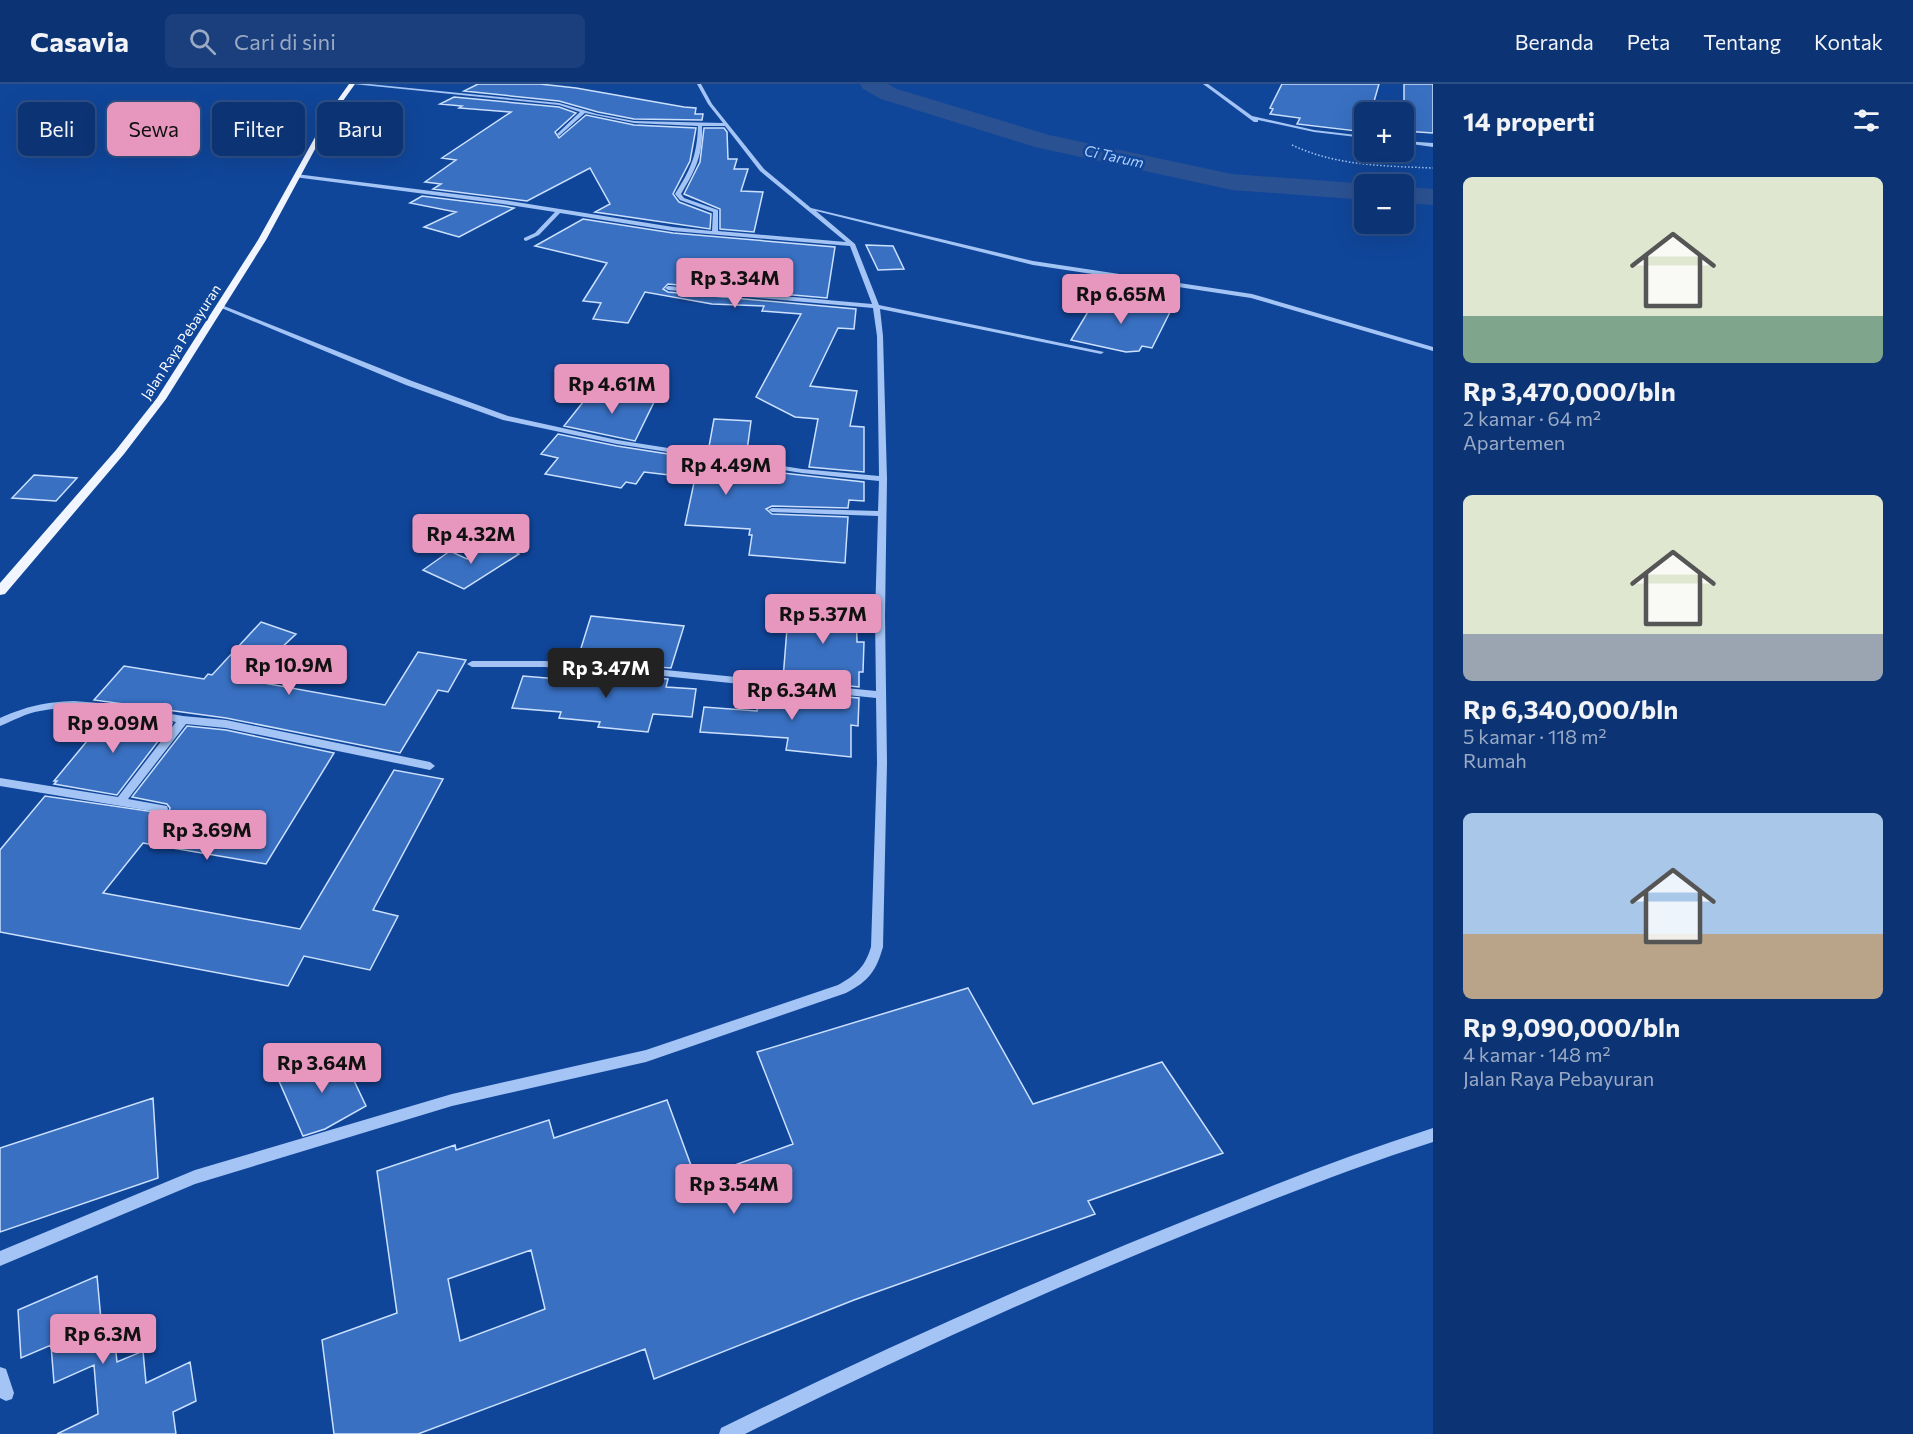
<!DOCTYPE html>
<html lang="id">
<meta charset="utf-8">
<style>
:root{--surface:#0c3474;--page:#1a3f7c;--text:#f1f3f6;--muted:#9aaac5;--line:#2c4f86;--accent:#e797bd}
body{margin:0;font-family:Commissioner,sans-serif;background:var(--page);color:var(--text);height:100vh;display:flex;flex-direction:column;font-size:22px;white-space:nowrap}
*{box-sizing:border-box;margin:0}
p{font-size:20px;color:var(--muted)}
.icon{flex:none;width:33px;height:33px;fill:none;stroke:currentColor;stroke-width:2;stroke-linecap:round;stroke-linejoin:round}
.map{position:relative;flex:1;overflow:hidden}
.panel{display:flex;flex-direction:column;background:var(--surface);width:480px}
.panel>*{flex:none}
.hud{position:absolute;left:18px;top:18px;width:570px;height:54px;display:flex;gap:12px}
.tools{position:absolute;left:1354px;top:18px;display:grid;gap:12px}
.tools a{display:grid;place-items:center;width:60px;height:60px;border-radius:9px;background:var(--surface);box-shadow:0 6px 24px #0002,0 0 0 2px var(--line);font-size:30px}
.price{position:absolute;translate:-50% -51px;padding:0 14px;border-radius:6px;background:var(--accent);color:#111;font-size:20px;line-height:39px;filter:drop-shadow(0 2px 3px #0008)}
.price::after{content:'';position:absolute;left:50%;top:36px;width:18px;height:14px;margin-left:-9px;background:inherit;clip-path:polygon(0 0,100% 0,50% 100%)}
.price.on{background:#222;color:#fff}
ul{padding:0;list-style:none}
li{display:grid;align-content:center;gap:12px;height:318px;padding:0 30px}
li span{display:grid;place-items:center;height:186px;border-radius:9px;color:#555}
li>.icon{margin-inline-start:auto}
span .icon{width:108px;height:108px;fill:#fffc;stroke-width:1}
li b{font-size:26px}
h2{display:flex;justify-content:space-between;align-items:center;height:72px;padding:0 30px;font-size:26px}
.chip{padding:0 21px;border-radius:9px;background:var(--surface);box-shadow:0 6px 24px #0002,0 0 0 2px var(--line);font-size:21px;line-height:54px}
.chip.on{background:var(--accent);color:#111}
header{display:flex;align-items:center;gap:36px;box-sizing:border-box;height:84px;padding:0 30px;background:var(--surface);border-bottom:2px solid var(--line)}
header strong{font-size:28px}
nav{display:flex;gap:33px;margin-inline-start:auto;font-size:21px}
.search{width:420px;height:54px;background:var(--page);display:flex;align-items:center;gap:15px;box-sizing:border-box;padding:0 21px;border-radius:9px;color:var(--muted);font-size:22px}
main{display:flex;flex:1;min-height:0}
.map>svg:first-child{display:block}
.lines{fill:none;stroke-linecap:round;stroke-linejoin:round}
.river{fill:#2a5191;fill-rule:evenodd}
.building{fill:#3970c2;stroke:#cbe0fe;stroke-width:1.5;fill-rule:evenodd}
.path{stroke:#a3c4f5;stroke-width:1.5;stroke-dasharray:1.5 2;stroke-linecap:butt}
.minor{fill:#a3c4f5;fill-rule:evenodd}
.major{fill:#f0f5ff;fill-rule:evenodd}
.labels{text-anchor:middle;stroke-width:5;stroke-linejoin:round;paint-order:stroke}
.far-street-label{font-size:14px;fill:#fff;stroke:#10469a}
.far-water-label{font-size:15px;font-style:italic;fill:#afcefb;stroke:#10469a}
</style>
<header>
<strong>Casavia</strong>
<div class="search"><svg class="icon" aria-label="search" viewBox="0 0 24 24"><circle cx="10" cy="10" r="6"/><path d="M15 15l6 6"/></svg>Cari di sini</div>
<nav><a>Beranda</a><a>Peta</a><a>Tentang</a><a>Kontak</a></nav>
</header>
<main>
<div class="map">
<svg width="1433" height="1350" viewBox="0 0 1433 1350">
<rect width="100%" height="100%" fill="#10469a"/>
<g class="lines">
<path class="river" d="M860,0H888L897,5L1049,51L1232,90L1369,100H1365V116L1232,106L1035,63L881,15L863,5Z
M1404,103L1433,105V121L1404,119Z"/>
</g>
<path class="building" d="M478,0H540L576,4L684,23L696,24L695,30H703L702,36L634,35L598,28L559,17L464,7Z
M1282,0H1379L1371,28H1365V48L1297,40L1300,34L1270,30L1273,25L1270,24Z
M1404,0H1433V49L1404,47Z
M454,13L559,23L576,29L555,48L559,54L586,31L634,41L696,44L690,77L673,110L679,118L711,130L710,145L595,128L610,120L590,84L527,117L433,105L441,100L425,98L456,76L442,74L511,28L459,24L462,22L440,20Z
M704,44H724L727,48L728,75H737L734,85H748L741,107L763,108L754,148L720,145V125L684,110L700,78Z
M422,112L503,122L514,124L459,153L424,143L456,128L410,119Z
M583,135L673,149L835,163L827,214L668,200L663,205L668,208L856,225L854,245L838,244L810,302L857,307L850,342L864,343V388L809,383L818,335L795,333L756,313L801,230L762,227L764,222L712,220L645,208L628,239L593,235L601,219L583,217L607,179L535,162Z
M866,161L893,162L904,185L878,186Z
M1098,211L1171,226L1152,264L1142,262L1139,267L1126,268L1071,256Z
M591,308L655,316L635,357L564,342Z
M714,335L751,337L746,374L708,368Z
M558,350L617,362L745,382V385L864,398V417L849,416L848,424L772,422L766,425L772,430L848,433L845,479L749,471L752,451H749L750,445L685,441L695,394L644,388L636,400L626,398L621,404L545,390L558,374L541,370Z
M34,391L77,394L56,417L12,414Z
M496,457L519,470L464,505L423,486L450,467L467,475Z
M789,519L856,522L857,558H864L863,588H859V603L783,595Z
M591,532L684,542L671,584L577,577Z
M261,538L296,550L247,596L385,621L418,568L466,576L448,608L438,606L400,669L226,634L94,616L124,582L204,595L208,590L212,591Z
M574,587L668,595L666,603L696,605L692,633L653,630L648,648L598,643L600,638L559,634L561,628L512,624L523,592L571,596Z
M760,606L859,614L858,642L851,641V673L786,666L788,654L700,648L704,623L757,627Z
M111,628L172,639L117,711L54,700L57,697H54Z
M187,642L226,646L334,669L266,780L143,759L103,809L300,845L394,686L443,695L373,826L398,832L370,886L304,872L288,902L0,848V766L45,712L168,730L170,724L167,720L132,713Z
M968,904L1033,1020L1162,978L1223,1069L1088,1117L1095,1130L854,1216L654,1295L645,1265L418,1350H334L322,1256L397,1229L377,1087L455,1061L456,1066L549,1036L554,1054L667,1016L696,1095L793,1060L757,968ZM531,1166L545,1225L460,1257L448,1195Z
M339,965L366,1022L325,1045L303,1052L279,997Z
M153,1014L158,1094L0,1148V1064Z
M97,1192L102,1247L113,1242L117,1278L143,1267L146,1299L190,1278L196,1317L173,1328L176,1350H57L98,1330L94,1281L54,1299L51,1261L21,1274L18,1226Z"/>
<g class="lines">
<path class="path" d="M1292,61C1336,82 1385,82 1433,84"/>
<path class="minor" d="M353,0H369L559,19L597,30L634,37L723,39L708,20L697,0H701L712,20L764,85L811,124L1033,177L1252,210L1433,263V267L1251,214L1033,181L816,127L855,160L879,221L1104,268L1101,270L880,225L883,252L887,395L885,532L887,679L883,863C876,887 869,897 846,909L646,978L452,1022L195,1100L0,1182V1167L195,1086L452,1010L646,966L838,901C856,891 865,883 871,863L877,679L876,614L625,588L545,583H472L467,580L472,577H545L625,582L876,607L875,532L878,432L772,428L768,426L772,424L878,427L879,397L802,389L617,360L503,336L406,301L219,223L224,222L412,297L508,332L617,356L802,385L879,392L877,252L873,224L668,206L665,204L668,202L872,220L850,162L673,147L560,129L539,151L526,157L524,156V154L535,149L555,128L503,120L294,93L296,90L503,116L673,143L712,147L713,128L680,116L675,110C691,85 697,71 698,42L634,39L585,29L559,52L557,50L580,28L559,21ZM702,42H725L760,87L846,158L718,147V126L684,114L681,110C696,85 703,71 702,42Z
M1203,0H1208L1252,32L1314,46L1365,52V54L1314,48L1258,36V38H1254Z
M1404,57L1433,59V63L1404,59Z
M74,617L112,620L183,632L226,636L430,678L435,682L430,686L226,644L186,640L128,715L167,722L168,725L167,728L163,729L0,702V694L118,713L176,638C133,629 84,618 40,627C26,629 13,637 0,642V634C28,622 44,618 74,617Z
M1433,1044V1058C1354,1083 1277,1114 1199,1145C1045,1207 894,1276 745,1350H719L721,1344C876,1268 1034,1197 1194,1133C1273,1101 1352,1070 1433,1044Z
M0,1283L6,1285L14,1309L12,1315L6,1317L0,1314Z"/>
<path class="major" d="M349,0H355L335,28L266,156L166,315L124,370L5,510L0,511V499L116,366L157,314L258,156L329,28Z"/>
</g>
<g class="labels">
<g class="far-street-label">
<text transform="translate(181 258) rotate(-57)" y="5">Jalan Raya Pebayuran</text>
</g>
<g class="far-water-label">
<text transform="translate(1114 73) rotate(12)" y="5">Ci Tarum</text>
</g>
</g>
</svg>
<div class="tools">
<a>+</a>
<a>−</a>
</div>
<b class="price" style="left:735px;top:225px">Rp 3.34M</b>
<b class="price" style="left:1121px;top:241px">Rp 6.65M</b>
<b class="price" style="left:612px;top:331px">Rp 4.61M</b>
<b class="price" style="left:726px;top:412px">Rp 4.49M</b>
<b class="price" style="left:471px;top:481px">Rp 4.32M</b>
<b class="price" style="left:823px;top:561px">Rp 5.37M</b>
<b class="price" style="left:289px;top:612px">Rp 10.9M</b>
<b class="price on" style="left:606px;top:615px">Rp 3.47M</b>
<b class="price" style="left:792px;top:637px">Rp 6.34M</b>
<b class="price" style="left:113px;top:670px">Rp 9.09M</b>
<b class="price" style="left:207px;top:777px">Rp 3.69M</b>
<b class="price" style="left:322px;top:1010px">Rp 3.64M</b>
<b class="price" style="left:734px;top:1131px">Rp 3.54M</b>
<b class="price" style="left:103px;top:1281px">Rp 6.3M</b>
<div class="hud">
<a class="chip">Beli</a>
<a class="chip on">Sewa</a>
<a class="chip">Filter</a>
<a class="chip">Baru</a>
</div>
</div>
<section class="panel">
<h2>14 properti<svg class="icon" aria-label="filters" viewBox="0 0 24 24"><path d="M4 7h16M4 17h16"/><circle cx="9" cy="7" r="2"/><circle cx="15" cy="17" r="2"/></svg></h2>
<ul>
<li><span style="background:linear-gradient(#dfe7d0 75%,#7fa58c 0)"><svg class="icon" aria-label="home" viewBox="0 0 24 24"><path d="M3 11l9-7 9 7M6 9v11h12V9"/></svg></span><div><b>Rp 3,470,000/bln</b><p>2 kamar · 64 m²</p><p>Apartemen</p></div></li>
<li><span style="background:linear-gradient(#dfe7d0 75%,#9aa5b1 0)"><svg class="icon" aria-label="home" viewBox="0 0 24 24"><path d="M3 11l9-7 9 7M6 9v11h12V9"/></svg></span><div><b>Rp 6,340,000/bln</b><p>5 kamar · 118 m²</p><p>Rumah</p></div></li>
<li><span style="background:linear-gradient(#a9c7e8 65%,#b9a48a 0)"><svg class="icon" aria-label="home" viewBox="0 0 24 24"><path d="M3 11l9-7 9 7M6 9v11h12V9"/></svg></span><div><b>Rp 9,090,000/bln</b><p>4 kamar · 148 m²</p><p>Jalan Raya Pebayuran</p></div></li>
</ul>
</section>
</main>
